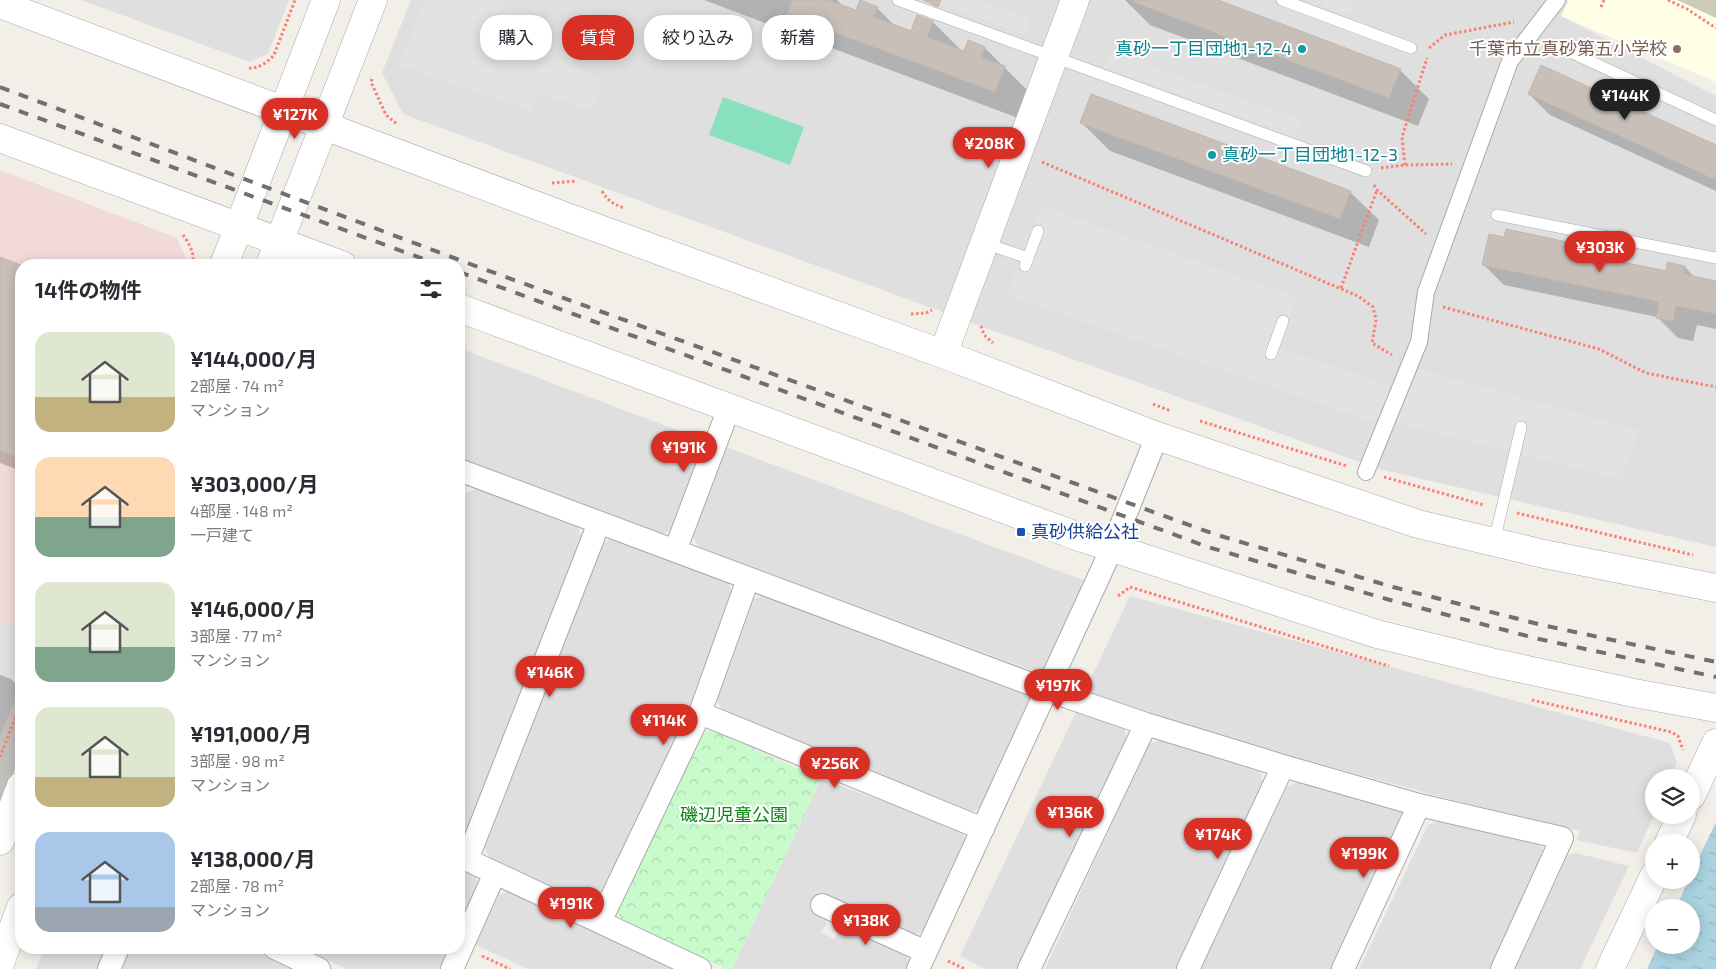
<!DOCTYPE html>
<html lang="ja">
<meta charset="utf-8">
<style>
:root{--surface:#fff;--page:#f2f2f3;--text:#2b2b33;--muted:#7c7c81;--accent:#d93025}
body{margin:0;font-family:"Exo 2","Noto Sans JP",sans-serif;background:var(--page);color:var(--text);height:100vh;display:flex;flex-direction:column;font-size:19px;white-space:nowrap}
*{box-sizing:border-box;margin:0}
p{font-size:16px;color:var(--muted)}
.icon{flex:none;width:28px;height:28px;fill:none;stroke:currentColor;stroke-width:2;stroke-linecap:round;stroke-linejoin:round}
.map{position:relative;flex:1;overflow:hidden}
.sheet{position:absolute;left:15px;top:259px;width:450px;height:695px;display:flex;flex-direction:column;background:var(--surface);border-radius:20px;box-shadow:0 2px 12px #0003}
.sheet>*{flex:none}
.banner{position:absolute;left:480px;top:15px;width:475px;height:45px;display:flex;gap:10px}
.buttons{position:absolute;left:1645px;top:769px;display:grid;gap:10px}
.buttons a{display:grid;place-items:center;width:55px;height:55px;border-radius:50%;background:var(--surface);box-shadow:0 2px 12px #0003;font-size:25px}
.price{position:absolute;translate:-50% -42px;padding:0 11px;border-radius:18px;background:var(--accent);color:#fff;font-size:16px;line-height:32px;filter:drop-shadow(0 1px 2px #0008)}
.price::after{content:'';position:absolute;left:50%;top:30px;width:15px;height:11px;margin-left:-8px;background:inherit;clip-path:polygon(0 0,100% 0,50% 100%)}
.price.active{background:#222;color:#fff}
ul{padding:0;list-style:none}
li{display:flex;align-items:center;gap:15px;height:125px;padding:0 20px}
li span{display:grid;place-items:center;flex:none;width:140px;height:100px;border-radius:15px;color:#555}
li>.icon{margin-inline-start:auto}
span .icon{width:60px;height:60px;fill:#fffc;stroke-width:1}
li b{font-size:21px}
h2{display:flex;justify-content:space-between;align-items:center;height:60px;padding:0 20px;font-size:21px}
.chip{padding:0 18px;border-radius:20px;background:var(--surface);box-shadow:0 2px 12px #0003;font-size:18px;line-height:45px}
.chip.active{background:var(--accent);color:#fff}
.map>svg:first-child{display:block}
.residential{fill:#e0dfdf}
.commercial{fill:#f2dad9}
.education{fill:#ffffe5}
.park{fill:url(#park-crowns)}
.pitch{fill:#88e0be}
.parking{fill:#e2e2e2}
.water{fill:url(#water-ripples)}
.shadow{fill:#0003}
.building{fill:#c7bfb8;stroke:#c4b6ab}
.lines{fill:none;stroke-linecap:round;stroke-linejoin:round}
.service-casing{stroke:#a9a9a9;stroke-width:12}
.pedestrian-casing{stroke:#a9a9a9;stroke-width:18}
.minor-casing{stroke:#a9a9a9;stroke-width:24}
.tertiary-casing{stroke:#a9a9a9;stroke-width:29}
.path{stroke:#fa8072;stroke-width:3;stroke-dasharray:2.5 2.5;stroke-linecap:butt}
.service{stroke:#fff;stroke-width:11}
.pedestrian{stroke:#fff;stroke-width:16}
.minor{stroke:#fff;stroke-width:22}
.tertiary{stroke:#fff;stroke-width:28}
.rail{stroke:#707070;stroke-width:4;stroke-dasharray:10 10;stroke-linecap:butt}
.culture-dot{fill:#0f9aa8;stroke:#fff;stroke-width:2}
.education-dot{fill:#8d6e63;stroke:#fff;stroke-width:2}
.transit-dot{fill:#1a4fb4;stroke:#fff;stroke-width:2}
.labels{text-anchor:middle;stroke-width:4;stroke-linejoin:round;paint-order:stroke}
.culture-label{font-size:18px;fill:#0d838f;stroke:#fff;text-anchor:end}
.education-label{font-size:18px;fill:#785e54;stroke:#fff;text-anchor:end}
.transit-label{font-size:18px;fill:#164399;stroke:#fff;text-anchor:start}
.park-label{font-size:18px;fill:#0c8416;stroke:#fff}
</style>
<div class="map">
<svg width="1716" height="969" viewBox="0 0 1716 969">
<defs>
<pattern id="park-crowns" width="20" height="18" patternUnits="userSpaceOnUse" patternTransform="scale(1.25)"><rect width="20" height="18" fill="#c8facc"/><path d="M2 6a3 3 0 1 1 6 0M12 15a3 3 0 1 1 6 0" fill="none" stroke="#acd6af"/></pattern>
<pattern id="water-ripples" width="26" height="14" patternUnits="userSpaceOnUse" patternTransform="scale(1.25)"><rect width="26" height="14" fill="#aad3df"/><path d="M2 4q2-2 4 0t4 0M15 11q2-2 4 0t4 0" fill="none" stroke="#92b5bf"/></pattern>
</defs>
<rect width="100%" height="100%" fill="#f2efe9"/>
<path class="residential" d="M81,0H289L268,54L250,62Z
M411,0H1568L1561,16L1716,96V547L1379,469L997,332L403,114L382,73Z
M459,348L706,441L673,530L662,534L459,459Z
M726,447L1086,581L1050,665L1037,672L699,547L693,537Z
M477,489L577,525L582,538L467,838L459,840V508L465,493Z
M613,538L728,581L732,593L690,710L601,899L588,904L490,859L485,848L601,544Z
M765,595L1028,693L1033,702L984,806L971,812L722,711L717,700L754,599Z
M1130,596L1670,743L1677,763L1670,777L1654,778V815L1637,853L1576,840L1580,831L1445,798L1240,742L1085,691Z
M0,621L21,629V684L0,737Z
M1076,712L1124,728L1128,741L1020,969H985L960,956Z
M1161,739L1260,772L1264,783L1177,969H1045L1149,744Z
M821,779L961,829L966,842L925,931L912,935L820,892L812,908L823,913L827,924L821,932L834,939L840,928L852,925L905,951L909,963L906,969H732Z
M1299,782L1401,809L1405,822L1336,969H1201L1287,786Z
M1439,821L1537,843L1546,853L1491,969H1359L1428,825Z
M1576,853L1629,866L1580,969H1515L1568,855Z
M459,867L476,875L478,886L459,929Z
M509,891L675,969H528L476,945L499,895Z
M44,948H107L98,969H36Z
M129,948H251L297,969H120Z
M301,948H437L443,950L445,957L439,969H347Z"/>
<path class="commercial" d="M0,170L177,238L186,259L184,265H21V629L0,621Z"/>
<path class="education" d="M1569,0H1716V82L1561,16Z"/>
<path class="park" d="M711,730L821,779L732,969H726L623,923L618,913L701,734Z"/>
<path class="pitch" d="M723,97L804,127L790,165L709,135Z"/>
<path class="parking" d="M424,0L498,1L530,23L528,32L560,46L558,50L574,59L572,65L594,75L602,84L591,111L541,94L530,111L399,65Z
M928,0H979L1031,19L1025,35Z
M1325,0H1355L1350,15L1323,5Z
M1110,51L1301,120L1295,136L1104,67Z
M1041,206L1298,297L1279,348L1392,386L1375,423L1006,295Z
M1415,368L1639,430L1621,480L1395,423Z"/>
<path class="water" d="M1716,822V969H1647L1658,945H1691V908L1676,907L1689,880H1691V874Z"/>
<path class="shadow" d="M704,0H837L844,7L857,12L877,8L896,27L911,33L933,22L964,53L985,48L1033,96L1023,120Z
M1125,0H1214L1400,70L1429,99L1418,126L1150,25Z
M1677,0H1716V18Z
M1529,94L1716,147V191L1550,115Z
M1082,123L1350,192L1379,220L1369,247L1110,151Z
M1505,239L1576,245L1586,256L1667,272L1685,267L1695,278L1716,282V329L1697,325L1693,341L1678,338L1657,317L1504,285L1484,265Z
M0,258L21,266V471L0,463Z
M0,675L11,679L21,689V753L0,807Z"/>
<path class="building" d="M792,0H828L856,10L860,0L878,7L874,17L911,31L917,15L933,21L927,37L964,51L968,40L985,47L981,58L1005,66L995,92L787,15Z
M923,0H941L938,7Z
M1134,0H1218L1401,69L1389,98L1133,2Z
M1541,65L1716,145V180L1528,94Z
M1091,94L1351,191L1340,219L1080,123Z
M1506,229L1577,244L1575,252L1627,263L1666,271L1667,262L1685,266L1684,274L1716,281V314L1676,306L1673,321L1656,318L1659,302L1482,265L1489,234L1504,237Z
M0,257L21,265V459L0,451Z"/>
<g class="lines">
<g class="service-casing">
<path id="service" d="M898,0L1366,171
M1282,0L1411,48
M1562,48L1716,120
M1497,215L1716,258
M984,243L1028,258L1025,266
M1028,258L1038,231
M1271,354L1283,321
M1494,542L1521,427"/>
</g>
<g class="pedestrian-casing">
<path id="pedestrian" d="M1366,472L1419,342L1426,292L1510,61L1557,0"/>
</g>
<g class="minor-casing">
<path id="minor" d="M459,470L1047,690L1146,724L1283,766L1419,805L1562,838L1502,969
M675,551L729,408
M700,713L983,829
M459,856L700,969
M467,860L599,523
M822,905L926,952
M600,922L700,713L748,579
M275,948L319,969
M109,969L118,948
M452,969L495,873
M918,969L1112,548L1157,436
M1029,969L1146,724
M1188,969L1283,766
M1343,969L1419,805"/>
</g>
<g class="tertiary-casing">
<path id="tertiary" d="M0,4L575,220L943,354L1157,436L1418,524L1544,554L1716,588
M0,138L342,265
M224,265L326,0
M270,265L373,0
M459,308L1082,538L1377,634L1495,663L1634,693L1716,708
M943,354L1075,0
M1691,796L1716,743
M0,841L21,786
M1669,842L1682,815
M0,963L21,907
M1610,969L1654,876"/>
</g>
<path class="path" d="M1668,0L1687,9L1716,28
M1601,7L1604,0
M1429,48L1445,35L1514,22
M249,68C258,69 268,62 274,55L295,0
M372,79L371,82L386,115L397,124
M1042,162L1358,296L1373,307L1376,320L1372,343L1392,355
M1405,165L1402,137L1427,58
M1381,168L1405,165L1452,164
M552,183L577,181
M1374,185L1377,190L1426,234
M602,191C608,201 613,204 624,208
M183,235C189,243 196,255 192,265
M1341,288L1377,190
M1443,307L1599,349L1646,373L1716,387
M911,314L926,313L932,310
M981,326L984,335L993,343
M1153,404L1171,411
M1200,421L1347,466
M1384,477L1484,505
M1517,513L1693,555
M1118,596L1130,587L1389,666
M1532,700L1671,732L1678,736L1683,750
M0,757L21,703
M482,956L510,969
M948,961L965,969"/>
<use href="#service" class="service"/>
<use href="#pedestrian" class="pedestrian"/>
<use href="#minor" class="minor"/>
<use href="#tertiary" class="tertiary"/>
<path class="rail" d="M0,87L470,264L1214,534L1393,587L1542,625L1716,662
M0,104L440,265
M459,272L1208,547L1390,600L1539,639L1716,677"/>
</g>
<g class="culture-dot">
<circle cx="1302" cy="49" r="5"/>
<circle cx="1212" cy="155" r="5"/>
</g>
<circle class="education-dot" cx="1677" cy="49" r="5"/>
<rect class="transit-dot" x="1016" y="527" width="10" height="10" rx="2.5"/>
<g class="labels">
<g class="culture-label">
<text x="1292" y="55">真砂一丁目団地1-12-4</text>
<text x="1222" y="161" text-anchor="start">真砂一丁目団地1-12-3</text>
</g>
<g class="education-label">
<text x="1667" y="55">千葉市立真砂第五小学校</text>
</g>
<g class="transit-label">
<text x="1031" y="538">真砂供給公社</text>
</g>
<g class="park-label">
<text x="734" y="821">磯辺児童公園</text>
</g>
</g>
</svg>
<div class="buttons">
<a><svg class="icon" aria-label="layers" viewBox="0 0 24 24"><path d="M12 4l9 5-9 5-9-5zM3 14l9 5 9-5"/></svg></a>
<a>+</a>
<a>−</a>
</div>
<b class="price active" style="left:1625px;top:121px">¥144K</b>
<b class="price" style="left:295px;top:140px">¥127K</b>
<b class="price" style="left:989px;top:169px">¥208K</b>
<b class="price" style="left:1600px;top:273px">¥303K</b>
<b class="price" style="left:684px;top:473px">¥191K</b>
<b class="price" style="left:550px;top:698px">¥146K</b>
<b class="price" style="left:1058px;top:711px">¥197K</b>
<b class="price" style="left:664px;top:746px">¥114K</b>
<b class="price" style="left:835px;top:789px">¥256K</b>
<b class="price" style="left:1070px;top:838px">¥136K</b>
<b class="price" style="left:1218px;top:860px">¥174K</b>
<b class="price" style="left:1364px;top:879px">¥199K</b>
<b class="price" style="left:571px;top:929px">¥191K</b>
<b class="price" style="left:866px;top:946px">¥138K</b>
<div class="banner">
<a class="chip">購入</a>
<a class="chip active">賃貸</a>
<a class="chip">絞り込み</a>
<a class="chip">新着</a>
</div>
<section class="sheet">
<h2>14件の物件<svg class="icon" aria-label="filters" viewBox="0 0 24 24"><path d="M4 7h16M4 17h16"/><circle cx="9" cy="7" r="2"/><circle cx="15" cy="17" r="2"/></svg></h2>
<ul>
<li><span style="background:linear-gradient(#dfe7d0 65%,#c2b280 0)"><svg class="icon" aria-label="home" viewBox="0 0 24 24"><path d="M3 11l9-7 9 7M6 9v11h12V9"/></svg></span><div><b>¥144,000/月</b><p>2部屋 · 74 m²</p><p>マンション</p></div></li>
<li><span style="background:linear-gradient(#ffd9b3 60%,#7fa58c 0)"><svg class="icon" aria-label="home" viewBox="0 0 24 24"><path d="M3 11l9-7 9 7M6 9v11h12V9"/></svg></span><div><b>¥303,000/月</b><p>4部屋 · 148 m²</p><p>一戸建て</p></div></li>
<li><span style="background:linear-gradient(#dfe7d0 65%,#7fa58c 0)"><svg class="icon" aria-label="home" viewBox="0 0 24 24"><path d="M3 11l9-7 9 7M6 9v11h12V9"/></svg></span><div><b>¥146,000/月</b><p>3部屋 · 77 m²</p><p>マンション</p></div></li>
<li><span style="background:linear-gradient(#dfe7d0 70%,#c2b280 0)"><svg class="icon" aria-label="home" viewBox="0 0 24 24"><path d="M3 11l9-7 9 7M6 9v11h12V9"/></svg></span><div><b>¥191,000/月</b><p>3部屋 · 98 m²</p><p>マンション</p></div></li>
<li><span style="background:linear-gradient(#a9c7e8 75%,#9aa5b1 0)"><svg class="icon" aria-label="home" viewBox="0 0 24 24"><path d="M3 11l9-7 9 7M6 9v11h12V9"/></svg></span><div><b>¥138,000/月</b><p>2部屋 · 78 m²</p><p>マンション</p></div></li>
</ul>
</section>
</div>
